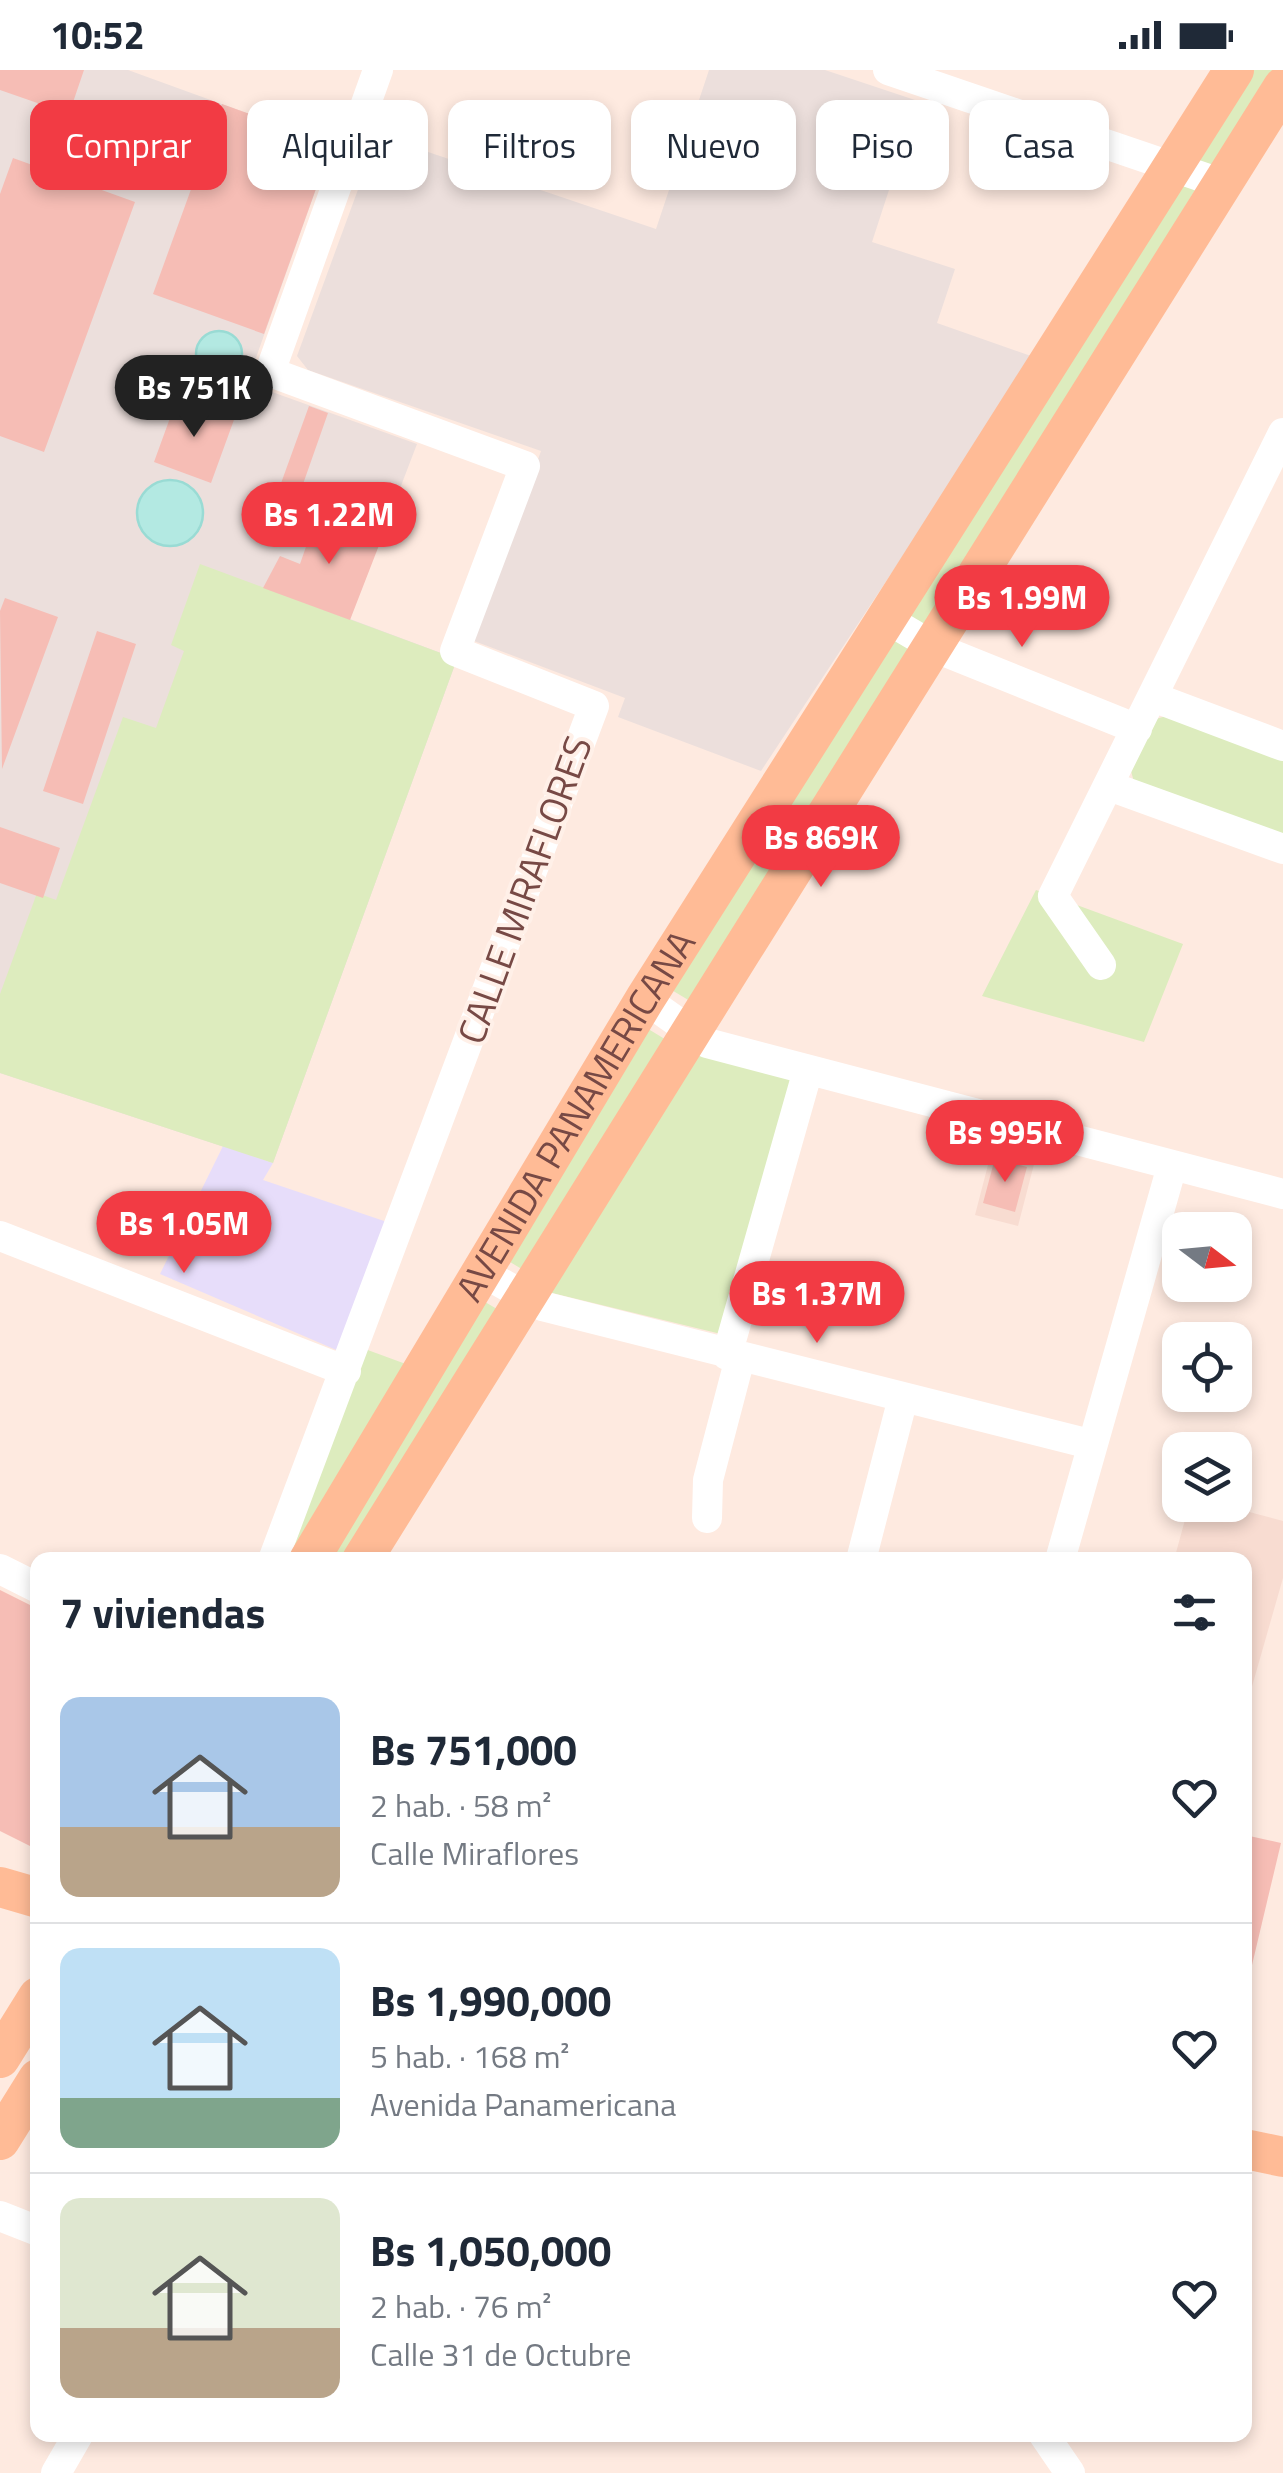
<!DOCTYPE html>
<html lang="es">
<meta charset="utf-8">
<style>
:root{--surface:#fff;--page:#f6f6f7;--text:#1f2937;--muted:#747a83;--line:#e0e1e3;--accent:#f23b44}
body{margin:0;font-family:"Titillium Web",sans-serif;background:var(--page);color:var(--text);height:100vh;display:flex;flex-direction:column;font-size:38px;white-space:nowrap}
*{box-sizing:border-box;margin:0}
p{font-size:32px;color:var(--muted)}
.icon{flex:none;width:55px;height:55px;fill:none;stroke:currentColor;stroke-width:2;stroke-linecap:round;stroke-linejoin:round}
.map{position:relative;flex:1;overflow:hidden}
.sheet{position:absolute;left:30px;top:1482px;width:1222px;height:890px;display:flex;flex-direction:column;background:var(--surface);border-radius:20px;box-shadow:0 5px 15px #0003}
.sheet>*{flex:none}
.guide{position:absolute;left:30px;top:30px;width:1225px;height:90px;display:flex;gap:20px}
.needle{width:65px;rotate:106deg}
.fabs{position:absolute;left:1162px;top:1142px;display:grid;gap:20px}
.fabs a{display:grid;place-items:center;width:90px;height:90px;border-radius:20px;background:var(--surface);box-shadow:0 5px 15px #0003;font-size:50px}
.price{position:absolute;translate:-50% -85px;padding:0 22px;border-radius:35px;background:var(--accent);color:#fff;font-size:32px;line-height:65px;filter:drop-shadow(0 2px 5px #0008)}
.price::after{content:'';position:absolute;left:50%;top:60px;width:30px;height:22px;margin-left:-15px;background:inherit;clip-path:polygon(0 0,100% 0,50% 100%)}
.price.current{background:#222;color:#fff}
ul{padding:0;list-style:none}
li{display:flex;align-items:center;gap:30px;height:250px;padding:0 30px}
li+li{border-top:2px solid var(--line)}
li span{display:grid;place-items:center;flex:none;width:280px;height:200px;border-radius:20px;color:#555}
li>.icon{margin-inline-start:auto}
span .icon{width:120px;height:120px;fill:#fffc;stroke-width:1}
li b{font-size:42px}
h2{display:flex;justify-content:space-between;align-items:center;height:120px;padding:0 30px;font-size:42px}
.chip{padding:0 35px;border-radius:20px;background:var(--surface);box-shadow:0 5px 15px #0003;font-size:35px;line-height:90px}
.chip.current{background:var(--accent);color:#fff}
.status{display:flex;justify-content:space-between;align-items:center;height:70px;padding:0 50px;background:var(--surface);direction:ltr}
.status svg{height:28px;fill:currentColor}
.map>svg:first-child{display:block}
.residential{fill:#f8dcd1}
.industrial{fill:#ecdfdc}
.education{fill:#e7ddfa}
.green{fill:#ddecbe}
.water{fill:#b3e9e2;stroke:#99dbd4;stroke-width:2.5}
.building{fill:#f6bdb5}
.lines{fill:none;stroke-linecap:round;stroke-linejoin:round}
.minor{stroke:#fff;stroke-width:30}
.major{stroke:#ffbb96;stroke-width:40}
.labels{text-anchor:middle;stroke-width:8;stroke-linejoin:round;paint-order:stroke}
.street-label{font-size:38px;fill:#774945;stroke:#fff0e8}
</style>
<div class="status"><b>10:52</b><svg viewBox="0 0 49 12"><path d="M0 12V9h3v3zM5 12V6h3v6zM10 12V3h3v9zM15 12V0h3v12zM26 1h20v11H26zM47 4h2v5h-2z"/></svg></div>
<div class="map">
<svg width="1283" height="2403" viewBox="0 0 1283 2403">
<rect width="100%" height="100%" fill="#feeae0"/>
<path class="residential" d="M996,1064L1039,1075L1018,1156L975,1145Z
M1189,1435H1223L1283,1451V1508L1245,1641V1490H1174Z"/>
<path class="industrial" d="M0,0H128L332,74L247,313L417,374L350,549L457,589L273,1093L0,1003Z
M709,0H825L918,31L872,172L955,199L937,253L1034,287L761,701L618,647L625,628L474,571L541,381L308,300L297,286L378,65L656,159Z"/>
<path class="education" d="M223,1076L273,1093L263,1110L390,1153L341,1282L160,1204Z"/>
<path class="green" d="M1252,0H1274L1212,99L1194,93Z
M1178,112L1195,120L929,560L903,543Z
M200,494L457,589L273,1093L0,1003V924L37,823L56,830L123,647L156,658L184,581L171,575Z
M889,565L915,581L695,934L670,919Z
M1166,646L1283,691V766L1134,712L1131,701L1156,649Z
M1036,820L1183,874L1144,972L982,926Z
M645,957L668,971L525,1201L502,1187Z
M693,984L795,1010L721,1264L548,1222Z
M480,1229L497,1239L346,1490H325Z
M365,1279L414,1297L305,1482L290,1475Z"/>
<path class="water" d="M196 284a23 23 0 1 1 46 0a23 23 0 1 1-46 0Z
M137 443a33 33 0 1 1 66 0a33 33 0 1 1-66 0Z"/>
<path class="building" d="M0,0H84L69,44L0,20Z
M222,34L332,74L264,264L153,224Z
M13,88L135,132L44,382L0,366V124Z
M178,326L235,347L211,413L154,392Z
M309,336L328,343L296,434L276,427Z
M318,442L383,465L350,550L263,518L280,486L300,494Z
M5,528L58,547L2,699L0,541Z
M97,561L136,574L83,734L43,721Z
M0,757L60,778L43,828L0,813Z
M995,1088L1027,1097L1015,1142L983,1133Z
M0,1520L38,1539V1780L0,1761Z
M1245,1765L1281,1773L1252,1895L1245,1894Z"/>
<g class="lines">
<path class="minor" d="M888,0L1223,114
M885,548L936,578L1137,659
M1153,627L1283,676
M1109,716L1283,779
M1101,895L1053,826L1283,363
M645,929L707,973L1283,1124
M0,1166L346,1301
M482,1202L542,1236L1090,1374
M727,1285L808,1000
M707,1448L708,1410L740,1288
M273,1490L594,636L455,581L525,396L270,302L378,0
M861,1490L903,1328
M1060,1490L1172,1096
M0,1499L38,1518
M0,2146L38,2161
M1044,2365L1070,2403
M56,2403L78,2365"/>
<g class="major">
<path id="s1" d="M309,1490L645,929L1234,0"/>
<path d="M362,1490C666,997 977,509 1283,17"/>
<path d="M0,1817L38,1828"/>
<path d="M0,1988L38,1927"/>
<path d="M0,2070L38,2009"/>
<path d="M1245,2079L1283,2087"/>
</g>
</g>
<g class="labels">
<g class="street-label">
<text transform="translate(525 820) rotate(-70)" y="13">CALLE MIRAFLORES</text>
<text dy="13" stroke="none"><textPath href="#s1" startOffset="518">AVENIDA PANAMERICANA</textPath></text>
</g>
</g>
</svg>
<div class="fabs">
<a><svg class="needle" viewBox="-14 -14 28 28"><path d="M0-13l5 13h-10z" fill="#e53935"/><path d="M0 13l5-13h-10z" fill="#747a83"/></svg></a>
<a><svg class="icon" aria-label="locate" viewBox="0 0 24 24"><circle cx="12" cy="12" r="6"/><path d="M12 2v4M12 18v4M2 12h4M18 12h4"/></svg></a>
<a><svg class="icon" aria-label="layers" viewBox="0 0 24 24"><path d="M12 4l9 5-9 5-9-5zM3 14l9 5 9-5"/></svg></a>
</div>
<b class="price current" style="left:194px;top:370px">Bs 751K</b>
<b class="price" style="left:329px;top:497px">Bs 1.22M</b>
<b class="price" style="left:1022px;top:580px">Bs 1.99M</b>
<b class="price" style="left:821px;top:820px">Bs 869K</b>
<b class="price" style="left:1005px;top:1115px">Bs 995K</b>
<b class="price" style="left:184px;top:1206px">Bs 1.05M</b>
<b class="price" style="left:817px;top:1276px">Bs 1.37M</b>
<div class="guide">
<a class="chip current">Comprar</a>
<a class="chip">Alquilar</a>
<a class="chip">Filtros</a>
<a class="chip">Nuevo</a>
<a class="chip">Piso</a>
<a class="chip">Casa</a>
</div>
<section class="sheet">
<h2>7 viviendas<svg class="icon" aria-label="filters" viewBox="0 0 24 24"><path d="M4 7h16M4 17h16"/><circle cx="9" cy="7" r="2"/><circle cx="15" cy="17" r="2"/></svg></h2>
<ul>
<li><span style="background:linear-gradient(#a9c7e8 65%,#b9a48a 0)"><svg class="icon" aria-label="home" viewBox="0 0 24 24"><path d="M3 11l9-7 9 7M6 9v11h12V9"/></svg></span><div><b>Bs 751,000</b><p>2 hab. · 58 m²</p><p>Calle Miraflores</p></div><svg class="icon" aria-label="heart" viewBox="0 0 24 24"><path d="M12 20l-8-8c-3-5 5-10 8-4 3-6 11-1 8 4z"/></svg></li>
<li><span style="background:linear-gradient(#bfe0f5 75%,#7fa58c 0)"><svg class="icon" aria-label="home" viewBox="0 0 24 24"><path d="M3 11l9-7 9 7M6 9v11h12V9"/></svg></span><div><b>Bs 1,990,000</b><p>5 hab. · 168 m²</p><p>Avenida Panamericana</p></div><svg class="icon" aria-label="heart" viewBox="0 0 24 24"><path d="M12 20l-8-8c-3-5 5-10 8-4 3-6 11-1 8 4z"/></svg></li>
<li><span style="background:linear-gradient(#dfe7d0 65%,#b9a48a 0)"><svg class="icon" aria-label="home" viewBox="0 0 24 24"><path d="M3 11l9-7 9 7M6 9v11h12V9"/></svg></span><div><b>Bs 1,050,000</b><p>2 hab. · 76 m²</p><p>Calle 31 de Octubre</p></div><svg class="icon" aria-label="heart" viewBox="0 0 24 24"><path d="M12 20l-8-8c-3-5 5-10 8-4 3-6 11-1 8 4z"/></svg></li>
</ul>
</section>
</div>
